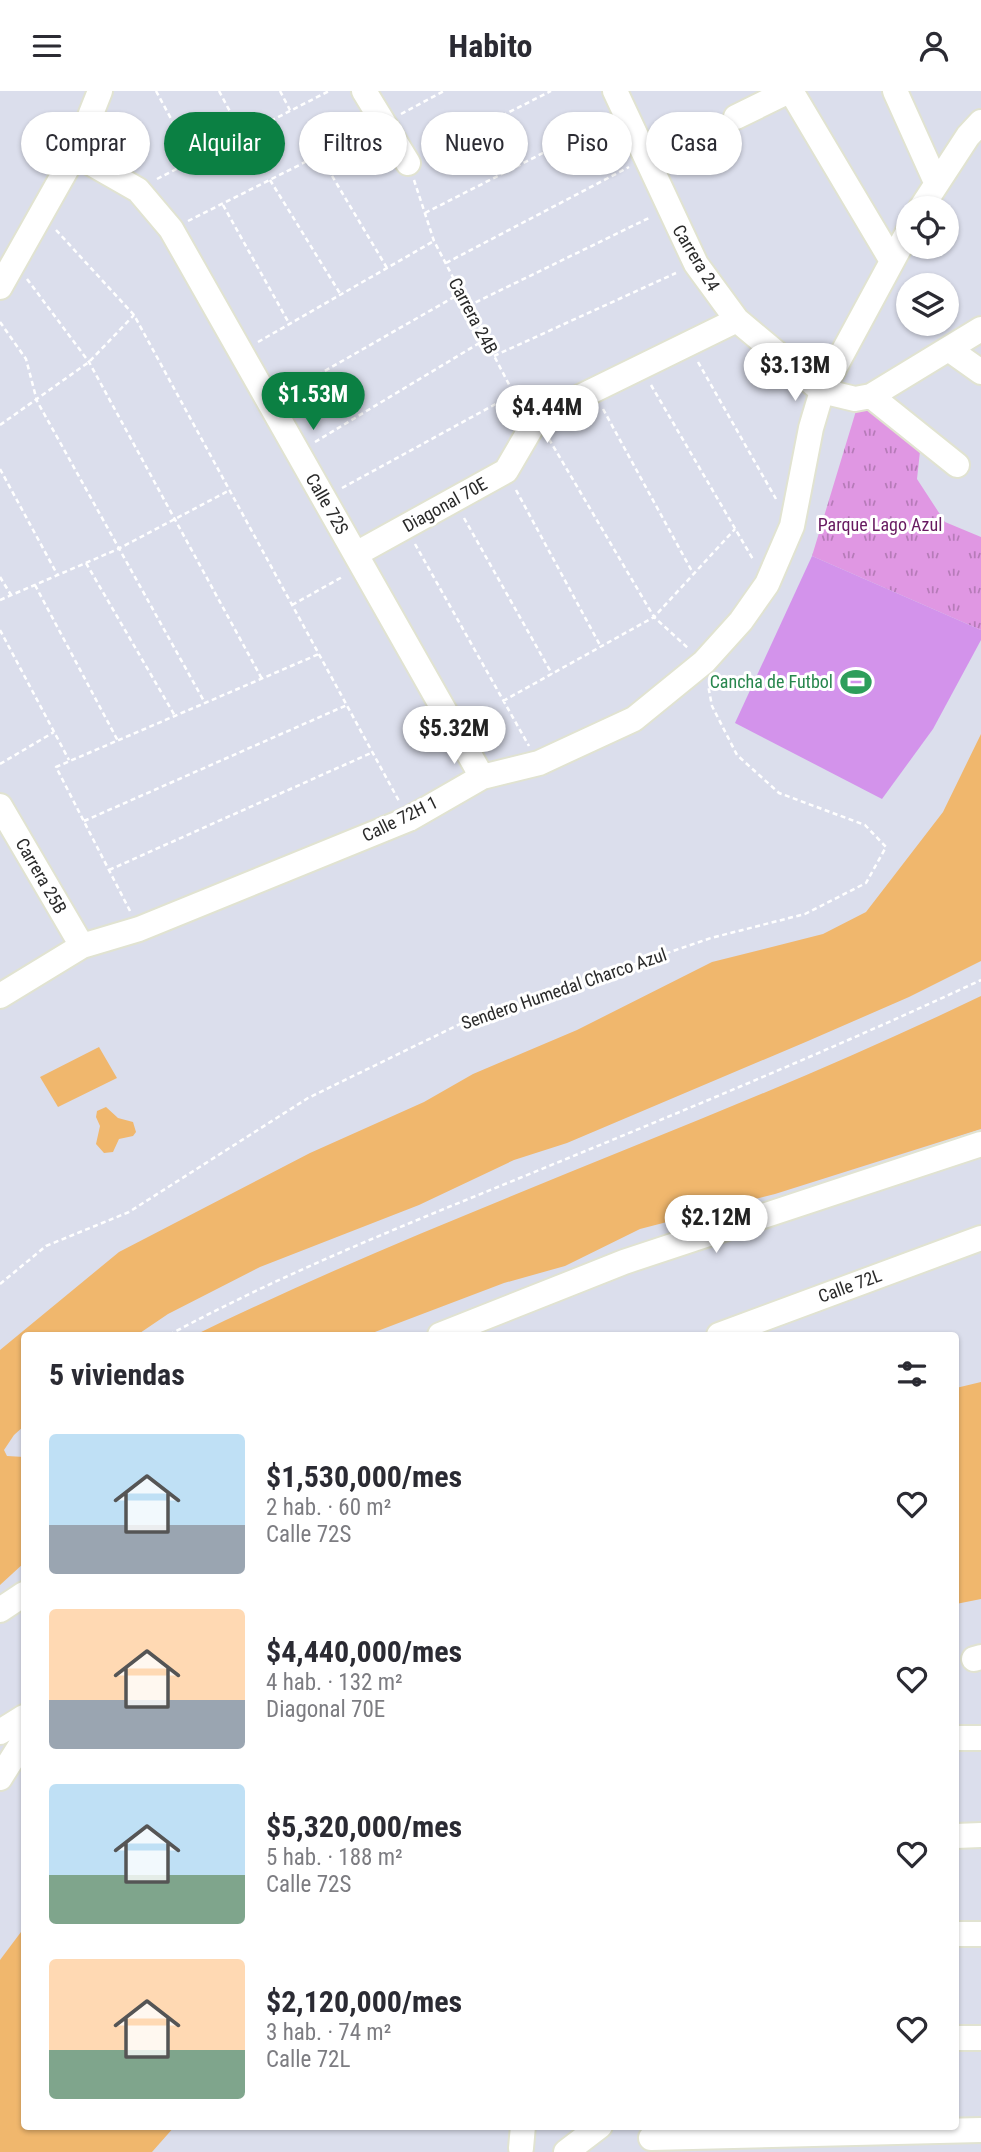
<!DOCTYPE html>
<html lang="es">
<meta charset="utf-8">
<style>
:root{--surface:#fff;--page:#f2f2f3;--text:#2b2b33;--muted:#7c7c81;--accent:#0b8043}
body{margin:0;font-family:"Roboto Condensed",sans-serif;background:var(--page);color:var(--text);height:100vh;display:flex;flex-direction:column;font-size:26px;white-space:nowrap}
*{box-sizing:border-box;margin:0}
p{font-size:23px;color:var(--muted)}
.icon{flex:none;width:38px;height:38px;fill:none;stroke:currentColor;stroke-width:2;stroke-linecap:round;stroke-linejoin:round}
.map{position:relative;flex:1;overflow:hidden}
.details{position:absolute;left:21px;top:1241px;width:938px;height:798px;display:flex;flex-direction:column;background:var(--surface);border-radius:7px;box-shadow:0 2px 5px #0004}
.details>*{flex:none}
.hud{position:absolute;left:21px;top:21px;width:940px;height:63px;display:flex;gap:14px}
.buttons{position:absolute;left:896px;top:105px;display:grid;gap:14px}
.buttons a{display:grid;place-items:center;width:63px;height:63px;border-radius:50%;background:var(--surface);box-shadow:0 2px 5px #0004;font-size:35px}
.price{position:absolute;translate:-50% -60px;padding:0 16px;border-radius:24px;background:#fff;color:#222;font-size:23px;line-height:46px;filter:drop-shadow(0 2px 4px #0008)}
.price::after{content:'';position:absolute;left:50%;top:42px;width:21px;height:16px;margin-left:-10px;background:inherit;clip-path:polygon(0 0,100% 0,50% 100%)}
.price.on{background:var(--accent);color:#fff}
ul{padding:0;list-style:none}
li{display:flex;align-items:center;gap:21px;height:175px;padding:0 28px}
li span{display:grid;place-items:center;flex:none;width:196px;height:140px;border-radius:7px;color:#555}
li>.icon{margin-inline-start:auto}
span .icon{width:84px;height:84px;fill:#fffc;stroke-width:1}
li b{font-size:30px}
h2{display:flex;justify-content:space-between;align-items:center;height:84px;padding:0 28px;font-size:30px}
.pill{padding:0 24px;border-radius:32px;background:var(--surface);box-shadow:0 2px 5px #0004;font-size:24px;line-height:63px}
.pill.on{background:var(--accent);color:#fff}
header{display:flex;justify-content:space-between;align-items:center;height:91px;padding:0 28px;background:var(--surface);font-size:32px;font-weight:700}
.map>svg:first-child{display:block}
.park{fill:url(#park-tufts)}
.pitch{fill:#d393eb}
.water{fill:#f0b76d}
.lines{fill:none;stroke-linecap:round;stroke-linejoin:round}
.minor-casing{stroke:#e1e3d1;stroke-width:28}
.path{stroke:#fff;stroke-width:2.5;stroke-dasharray:5 3.5;stroke-linecap:butt}
.minor{stroke:#fff;stroke-width:24}
.labels{text-anchor:middle;stroke-width:6;stroke-linejoin:round;paint-order:stroke}
.street-label{font-size:18px;fill:#2a2a2a;stroke:#fff}
.park-label{font-size:18px;fill:#671960;stroke:#fff}
.leisure-label{font-size:18px;fill:#27864d;stroke:#fff;text-anchor:end}
</style>
<header><svg class="icon" aria-label="menu" viewBox="0 0 24 24"><path d="M4 6h16M4 12h16M4 18h16"/></svg>Habito<svg class="icon" aria-label="person" viewBox="0 0 24 24"><circle cx="12" cy="8" r="4"/><path d="M4 21q1-7 8-7t8 7"/></svg></header>
<div class="map">
<svg width="981" height="2061" viewBox="0 0 981 2061">
<defs>
<pattern id="park-tufts" width="24" height="20" patternUnits="userSpaceOnUse" patternTransform="scale(1.75)"><rect width="24" height="20" fill="#e097e3"/><path d="M3 7l-1-3M5 7V3M7 7l1-3M15 17l-1-3M17 17v-4M19 17l1-3" fill="none" stroke="#b67bb8"/></pattern>
</defs>
<rect width="100%" height="100%" fill="#dbdeec"/>
<path class="park" d="M859,310L921,351L917,388L945,431L981,446V539L812,465Z"/>
<path class="pitch" d="M812,465L981,539V549L933,638L882,708L735,632Z"/>
<path class="water" d="M981,643V870L909,906L808,950L567,1052L514,1069L419,1114L260,1176L168,1223L137,1244H24V1335L14,1344L4,1359L7,1365L24,1366V1472L0,1494V1259L119,1161L310,1062L424,1011L473,983L577,939L712,871L823,843L866,821L943,721Z
M981,905V1038L775,1103L640,1138L565,1175L504,1192L367,1244H195C451,1119 724,1029 981,905Z
M99,956L117,987L58,1016L40,986Z
M106,1016L118,1027L133,1031L136,1041L133,1045L119,1048L113,1061L104,1062L96,1053L100,1035L96,1026L97,1020Z
M981,1291V1508L956,1513V1297Z
M24,1837V2035H175L152,2061H0V1869Z"/>
<g class="lines">
<g class="minor-casing">
<path id="minor" d="M364,0L408,72
M615,0L696,173L737,229L822,300L855,308L871,305L981,238
M791,0L892,170
M895,0L936,91
M736,26L789,0
M75,63L138,99L171,138L482,686
M921,117L968,45L981,31
M0,196L75,63L100,0
M950,259L981,281
M871,305L957,374
M356,463L506,380L537,327L737,229
M0,715L82,855
M0,905L82,855L139,838L409,728L482,686L539,672L634,628L704,571L741,530L767,493L792,435L811,337L822,300L908,141
M440,1244L624,1171L981,1053
M719,1244L981,1147
M0,1519L24,1503
M974,1568L981,1566
M0,1641L24,1626
M956,1647H981
M0,1687L24,1649
M956,1745L981,1744
M956,1843H981
M956,1947H981
M651,2047L981,2039
M521,2057L523,2035
M566,2061L600,2035"/>
</g>
<path class="path" d="M156,0L193,68
M219,0L242,43
M280,0L290,19
M401,23L444,0
M666,58L717,34
M319,63L387,177
M426,63L551,0
M157,88L329,0
M270,89L341,204
M414,89L434,150L514,303L523,312
M223,114L290,234
M425,122L606,30
M188,130L367,40
M56,139L134,224L399,710
M446,172L629,76
M27,188L89,271L262,588
M468,215L651,126
M0,231L26,268L37,310L205,612
M258,251L434,150
M494,265L676,182
M698,271L776,408
M651,294L754,470
M288,301L461,202
M603,318L694,484
M0,334L89,271L134,224
M549,348L654,526L688,557
M315,351L486,248
M0,378L57,483
M342,397L514,303
M516,399L601,556
M464,427L552,583
M415,453L529,655
M86,472L175,625
M0,486L11,504
M35,494L118,650
M0,509L118,458L230,399
M292,514L344,485
M0,539L69,669
M503,610L654,526L735,438
M0,673L54,641
M84,730L347,614
M109,779L371,662
M130,820L56,676L319,563
M0,1193L46,1155L129,1121L308,1007L460,933L711,847L805,823L866,792L886,756L865,734L779,702L737,664L712,615L708,594
M169,1244C285,1181 410,1132 532,1082C683,1020 833,958 981,889"/>
<use href="#minor" class="minor"/>
</g>
<defs>
<g id="stadium-bare" transform="scale(2.415)"><path d="M0-5a6.5 5 0 1 0 0 10a6.5 5 0 1 0 0-10ZM-3.5-1.8h7v3.6h-7Z" fill="#2e9e5b" stroke="#fff" stroke-width="2.5" paint-order="stroke"/></g>
</defs>
<g fill-rule="evenodd">
<use href="#stadium-bare" x="856" y="591"/>
</g>
<g class="labels">
<g class="street-label">
<text transform="translate(696 167) rotate(59)" y="6">Carrera 24</text>
<text transform="translate(473 225) rotate(62)" y="6">Carrera 24B</text>
<text transform="translate(327 413) rotate(60)" y="6">Calle 72S</text>
<text transform="translate(445 414) rotate(-29)" y="6">Diagonal 70E</text>
<text transform="translate(400 728) rotate(-26)" y="6">Calle 72H 1</text>
<text transform="translate(41 785) rotate(60)" y="6">Carrera 25B</text>
<text transform="translate(564 898) rotate(-19)" y="6">Sendero Humedal Charco Azul</text>
<text transform="translate(850 1195) rotate(-20)" y="6">Calle 72L</text>
</g>
<g class="park-label">
<text x="880" y="440">Parque Lago Azul</text>
</g>
<g class="leisure-label">
<text x="833" y="597">Cancha de Futbol</text>
</g>
</g>
</svg>
<div class="buttons">
<a><svg class="icon" aria-label="locate" viewBox="0 0 24 24"><circle cx="12" cy="12" r="6"/><path d="M12 2v4M12 18v4M2 12h4M18 12h4"/></svg></a>
<a><svg class="icon" aria-label="layers" viewBox="0 0 24 24"><path d="M12 4l9 5-9 5-9-5zM3 14l9 5 9-5"/></svg></a>
</div>
<b class="price" style="left:795px;top:312px">$3.13M</b>
<b class="price on" style="left:313px;top:341px">$1.53M</b>
<b class="price" style="left:547px;top:354px">$4.44M</b>
<b class="price" style="left:454px;top:675px">$5.32M</b>
<b class="price" style="left:716px;top:1164px">$2.12M</b>
<div class="hud">
<a class="pill">Comprar</a>
<a class="pill on">Alquilar</a>
<a class="pill">Filtros</a>
<a class="pill">Nuevo</a>
<a class="pill">Piso</a>
<a class="pill">Casa</a>
</div>
<section class="details">
<h2>5 viviendas<svg class="icon" aria-label="filters" viewBox="0 0 24 24"><path d="M4 7h16M4 17h16"/><circle cx="9" cy="7" r="2"/><circle cx="15" cy="17" r="2"/></svg></h2>
<ul>
<li><span style="background:linear-gradient(#bfe0f5 65%,#9aa5b1 0)"><svg class="icon" aria-label="home" viewBox="0 0 24 24"><path d="M3 11l9-7 9 7M6 9v11h12V9"/></svg></span><div><b>$1,530,000/mes</b><p>2 hab. · 60 m²</p><p>Calle 72S</p></div><svg class="icon" aria-label="heart" viewBox="0 0 24 24"><path d="M12 20l-8-8c-3-5 5-10 8-4 3-6 11-1 8 4z"/></svg></li>
<li><span style="background:linear-gradient(#ffd9b3 65%,#9aa5b1 0)"><svg class="icon" aria-label="home" viewBox="0 0 24 24"><path d="M3 11l9-7 9 7M6 9v11h12V9"/></svg></span><div><b>$4,440,000/mes</b><p>4 hab. · 132 m²</p><p>Diagonal 70E</p></div><svg class="icon" aria-label="heart" viewBox="0 0 24 24"><path d="M12 20l-8-8c-3-5 5-10 8-4 3-6 11-1 8 4z"/></svg></li>
<li><span style="background:linear-gradient(#bfe0f5 65%,#7fa58c 0)"><svg class="icon" aria-label="home" viewBox="0 0 24 24"><path d="M3 11l9-7 9 7M6 9v11h12V9"/></svg></span><div><b>$5,320,000/mes</b><p>5 hab. · 188 m²</p><p>Calle 72S</p></div><svg class="icon" aria-label="heart" viewBox="0 0 24 24"><path d="M12 20l-8-8c-3-5 5-10 8-4 3-6 11-1 8 4z"/></svg></li>
<li><span style="background:linear-gradient(#ffd9b3 65%,#7fa58c 0)"><svg class="icon" aria-label="home" viewBox="0 0 24 24"><path d="M3 11l9-7 9 7M6 9v11h12V9"/></svg></span><div><b>$2,120,000/mes</b><p>3 hab. · 74 m²</p><p>Calle 72L</p></div><svg class="icon" aria-label="heart" viewBox="0 0 24 24"><path d="M12 20l-8-8c-3-5 5-10 8-4 3-6 11-1 8 4z"/></svg></li>
</ul>
</section>
</div>
